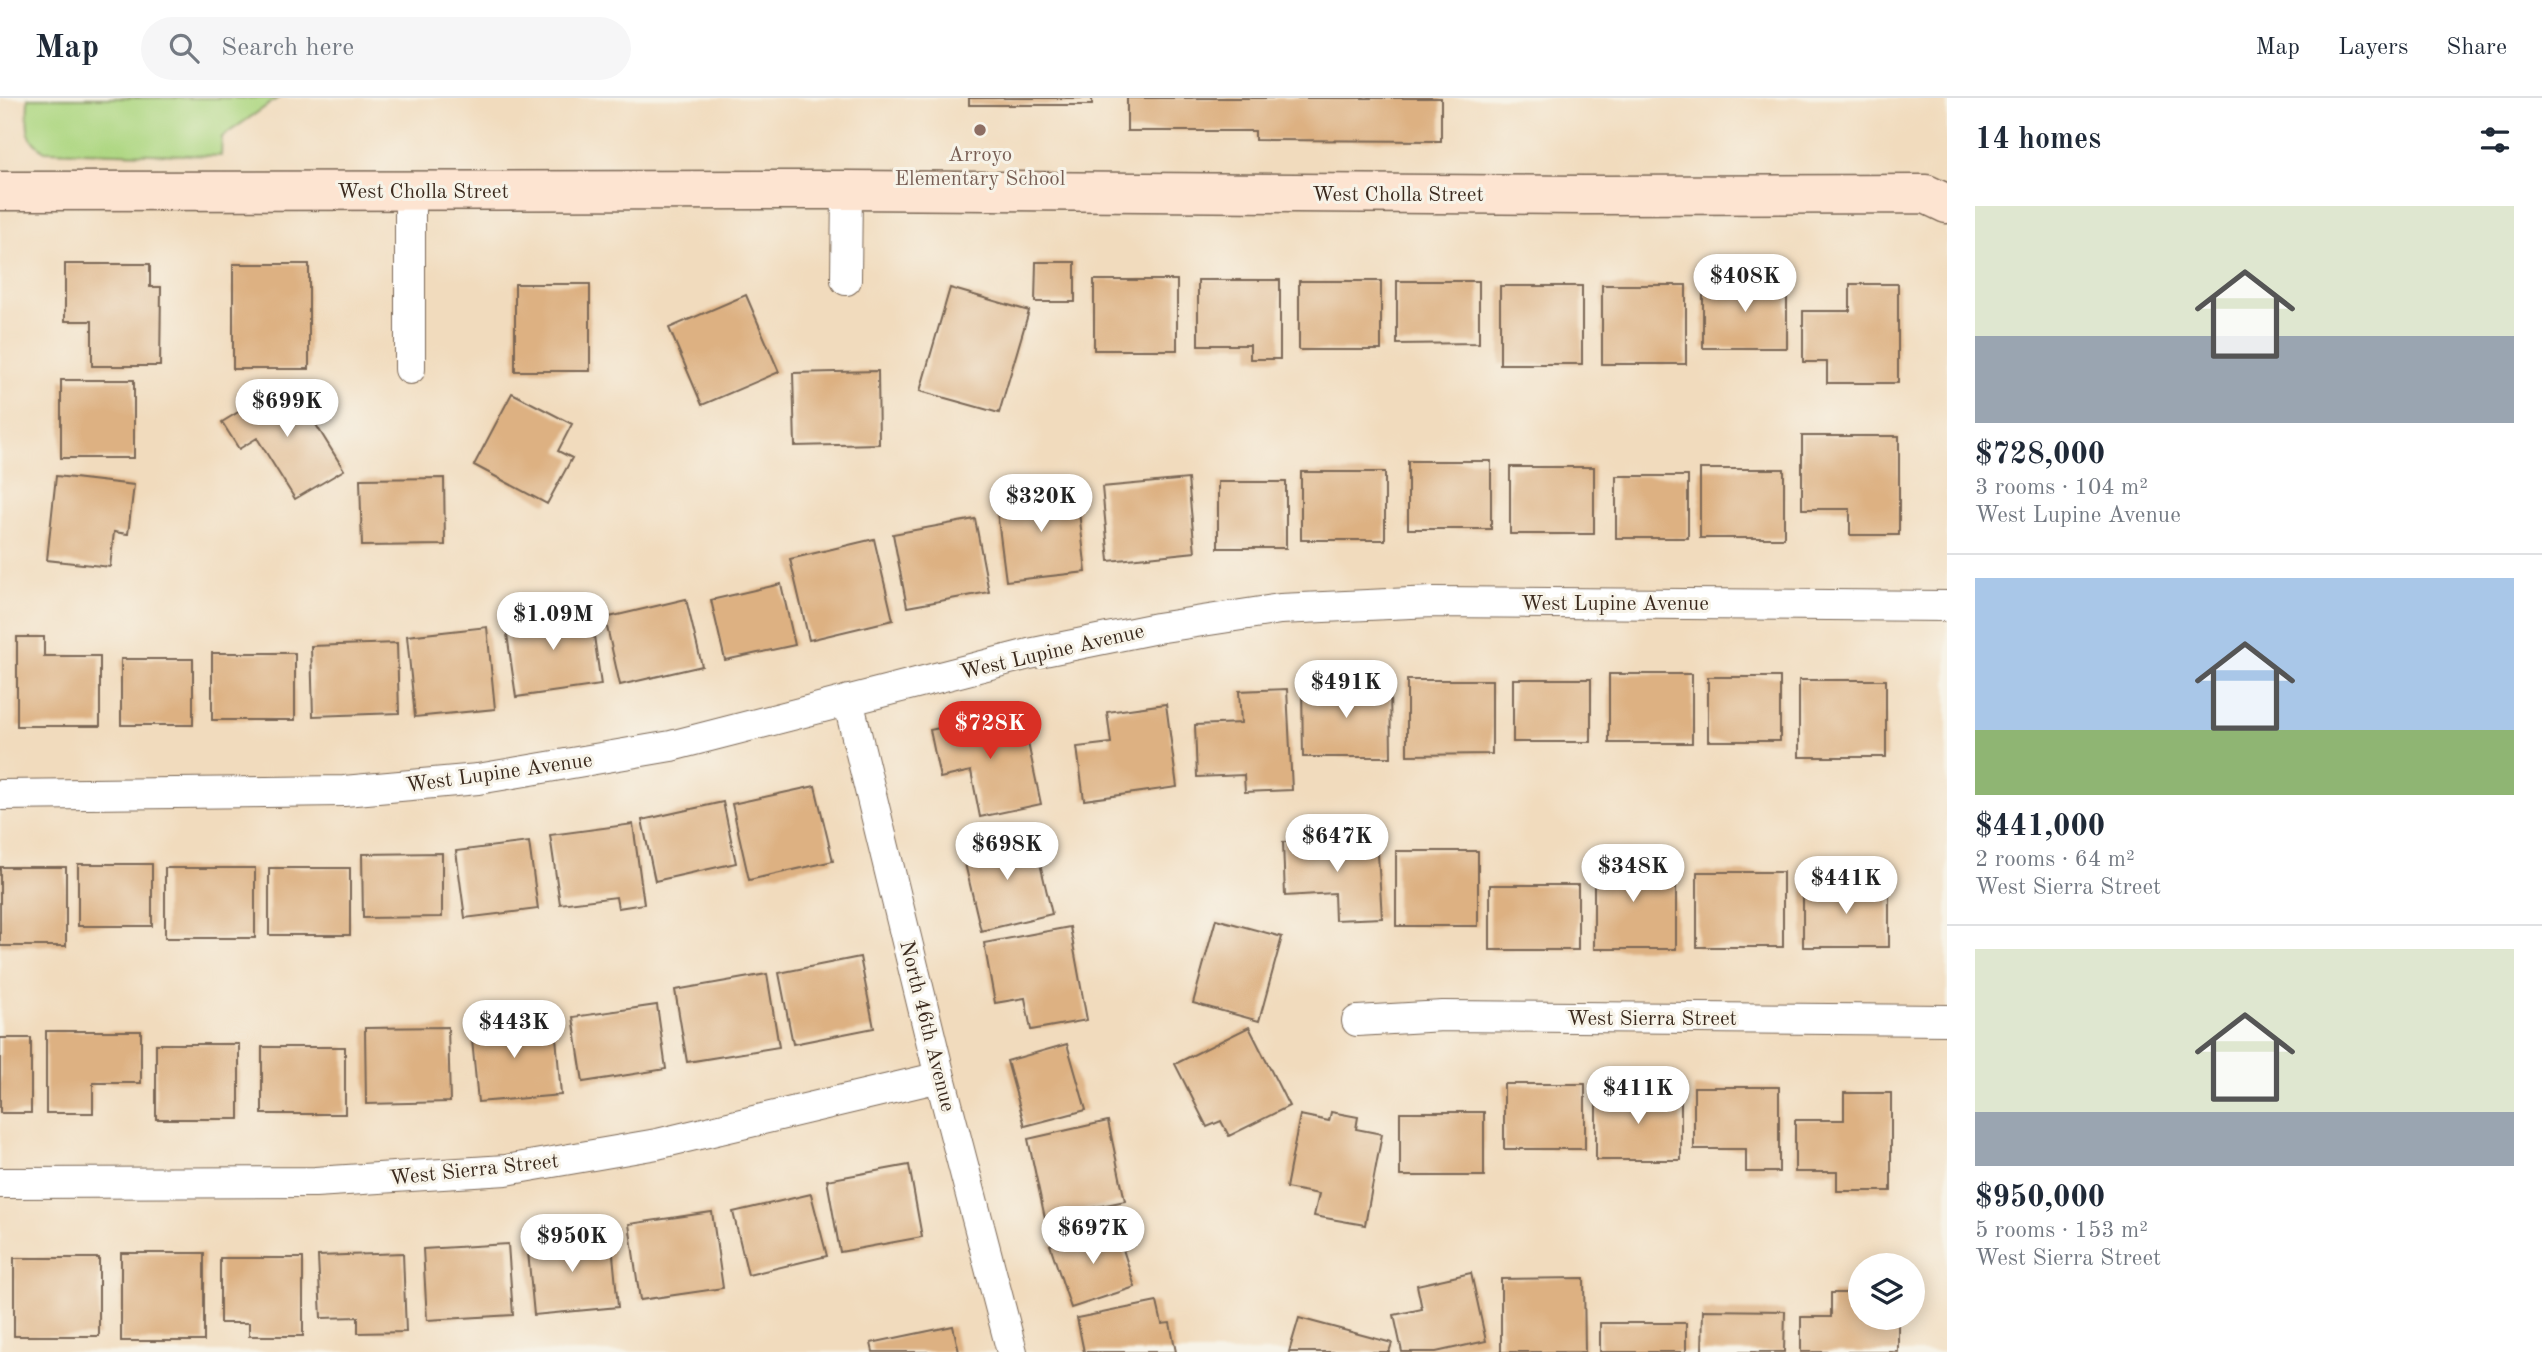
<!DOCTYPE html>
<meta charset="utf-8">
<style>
:root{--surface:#fff;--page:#f6f6f7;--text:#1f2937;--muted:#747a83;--line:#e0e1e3;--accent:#d93025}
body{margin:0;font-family:"Old Standard TT",serif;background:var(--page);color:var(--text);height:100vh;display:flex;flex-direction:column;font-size:26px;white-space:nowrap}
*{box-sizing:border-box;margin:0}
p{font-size:23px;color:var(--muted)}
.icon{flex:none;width:38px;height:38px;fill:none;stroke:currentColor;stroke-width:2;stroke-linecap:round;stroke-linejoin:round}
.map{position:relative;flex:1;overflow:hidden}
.panel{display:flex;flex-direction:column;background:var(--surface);width:595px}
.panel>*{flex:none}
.fabs{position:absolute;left:1848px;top:1155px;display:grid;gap:14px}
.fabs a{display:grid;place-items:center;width:77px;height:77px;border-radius:50%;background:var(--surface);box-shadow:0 4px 18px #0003;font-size:35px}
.price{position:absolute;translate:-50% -60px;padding:0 16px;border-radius:24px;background:#fff;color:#222;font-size:23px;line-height:46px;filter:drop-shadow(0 2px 4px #0008)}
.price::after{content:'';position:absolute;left:50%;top:42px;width:21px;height:16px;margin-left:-10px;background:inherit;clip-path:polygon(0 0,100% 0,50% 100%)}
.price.selected{background:var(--accent);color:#fff}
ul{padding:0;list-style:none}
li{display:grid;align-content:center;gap:14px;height:371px;padding:0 28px}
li+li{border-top:2px solid var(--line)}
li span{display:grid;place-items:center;height:217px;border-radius:0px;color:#555}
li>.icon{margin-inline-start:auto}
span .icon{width:126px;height:126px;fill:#fffc;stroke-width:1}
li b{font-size:30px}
h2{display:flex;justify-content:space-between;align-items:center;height:84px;padding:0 28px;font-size:30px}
header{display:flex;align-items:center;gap:42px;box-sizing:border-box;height:98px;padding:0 35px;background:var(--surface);border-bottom:2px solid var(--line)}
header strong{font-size:33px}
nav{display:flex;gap:38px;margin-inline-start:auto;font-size:24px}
.search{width:490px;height:63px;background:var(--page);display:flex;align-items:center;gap:18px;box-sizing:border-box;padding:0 24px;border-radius:38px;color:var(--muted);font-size:26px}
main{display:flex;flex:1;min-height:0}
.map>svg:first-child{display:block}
.green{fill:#aed782;stroke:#748050;stroke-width:2}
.building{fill:#ddb182}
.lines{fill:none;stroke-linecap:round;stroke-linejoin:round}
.street-casing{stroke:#7b6856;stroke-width:32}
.secondary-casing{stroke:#7b6856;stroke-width:41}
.street{stroke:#fff;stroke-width:30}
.secondary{stroke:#fde4d1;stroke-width:38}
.education-dot{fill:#8d6e63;stroke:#f7f3e8;stroke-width:2.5}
.labels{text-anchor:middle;stroke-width:6;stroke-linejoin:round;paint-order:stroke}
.education-label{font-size:21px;fill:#785e54;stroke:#f7f3e8}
.street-label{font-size:21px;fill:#3b2a1e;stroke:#f7f3e8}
</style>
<header>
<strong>Map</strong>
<div class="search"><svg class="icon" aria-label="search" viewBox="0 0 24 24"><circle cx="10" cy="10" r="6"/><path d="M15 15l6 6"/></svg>Search here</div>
<nav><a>Map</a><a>Layers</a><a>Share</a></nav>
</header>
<main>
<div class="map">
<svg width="1947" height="1254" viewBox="0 0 1947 1254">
<rect width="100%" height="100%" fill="#f7f3e8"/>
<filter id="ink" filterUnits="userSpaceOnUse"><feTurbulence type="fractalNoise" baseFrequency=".0143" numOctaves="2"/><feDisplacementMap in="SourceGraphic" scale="14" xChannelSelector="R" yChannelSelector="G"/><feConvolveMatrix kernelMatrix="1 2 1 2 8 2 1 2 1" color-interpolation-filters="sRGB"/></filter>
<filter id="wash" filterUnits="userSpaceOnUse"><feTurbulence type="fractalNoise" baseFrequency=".00686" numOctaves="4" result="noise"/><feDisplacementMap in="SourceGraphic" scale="28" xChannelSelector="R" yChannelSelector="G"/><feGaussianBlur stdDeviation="1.57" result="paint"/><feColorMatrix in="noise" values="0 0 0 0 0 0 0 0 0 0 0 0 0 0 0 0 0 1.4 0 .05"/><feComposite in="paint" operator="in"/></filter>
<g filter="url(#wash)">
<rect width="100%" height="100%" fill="#f1dbbd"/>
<path class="green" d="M28,0H278L222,39L221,58L45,53C22,40 28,23 28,0Z"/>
<g id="blocks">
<path class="building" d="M969,0H1092V7H969Z
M1127,0H1441V43L1255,42V33H1127Z
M1036,164H1075V204H1035Z
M65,166H150V189H161L160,268H92V223H65Z
M233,166H309V271H233Z
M1094,182H1177V252H1094Z
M1198,182H1280V261H1250V247H1198Z
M1703,182H1787V250H1703Z
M1299,183H1381V252H1299Z
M1397,183H1479V245L1397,246Z
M515,186H590V273H515Z
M1850,186H1898V285H1827V264H1803V213H1850Z
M1602,187H1686V266H1602Z
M1500,188H1582V266H1500Z
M950,190L1029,213L999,315L920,293Z
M746,197L779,274L702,307L669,230Z
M878,273L879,346L795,348L793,275Z
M61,282H134V360H61Z
M289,283L344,372L295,401L257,340L239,351L222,324Z
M512,295L572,326L558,353L572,360L547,406L474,367Z
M1802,338H1899V437H1850V411H1802Z
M1408,363H1491V431H1408Z
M1510,369H1594V436H1510Z
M1700,371H1784V440H1700Z
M1301,374H1385V442H1301Z
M56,378L134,387L128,436L114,434L110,469L47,462Z
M1616,378H1688V440H1616Z
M444,380L445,447L362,448L360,381Z
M1188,381L1195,454L1109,463L1102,389Z
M1218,384H1286V450H1218Z
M1076,388L1086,474L1006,483L995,398Z
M975,421L989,494L907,509L893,436Z
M874,441L893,522L809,542L790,461Z
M781,486L795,547L725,562L711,502Z
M686,501L702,568L620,587L605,520Z
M590,510L601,587L516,599L505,522Z
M487,529L495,611L415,619L407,538Z
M17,539H44V558H100V628H17Z
M397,545L399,615L313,618L311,548Z
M212,555H295V622H212Z
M121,561H193V627H121Z
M1609,576H1692V645H1609Z
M1708,579H1780V643H1708Z
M1513,581H1591V644H1513Z
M1407,582H1492V656L1407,657Z
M1799,582H1886V659H1799Z
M1302,585H1390L1391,659H1303Z
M1287,591L1292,692L1245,694L1244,677L1197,679L1195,627L1241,625L1239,593Z
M1166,606L1177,689L1084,702L1077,649L1111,645L1107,614Z
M1021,612L1041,706L980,719L971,673L940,680L930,632Z
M815,688L833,763L749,782L732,706Z
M723,704L736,765L655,783L642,722Z
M633,726L644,806L618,810L616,799L560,806L550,737Z
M1033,736L1052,816L981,833L962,753Z
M1377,740L1382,820L1335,822L1334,795L1285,798L1283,744Z
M529,744L538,811L465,820L456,753Z
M1396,753H1478V828H1396Z
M442,755V819L363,820L362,756Z
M1594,755H1654V780H1676V851H1594Z
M78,766H152V828H78Z
M0,769H66V848H0Z
M165,770H255V840H165Z
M269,770H350V837H269Z
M1697,774H1783V849H1697Z
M1803,786H1889V849H1803Z
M1490,787H1578V852H1490Z
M1216,821L1282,839L1259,923L1193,905Z
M1070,829L1087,922L1031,932L1025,900L995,905L984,845Z
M860,859L874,930L793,946L779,875Z
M767,876L779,949L687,964L675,892Z
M657,907L666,971L583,984L573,919Z
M509,917L511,932L555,927L561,997L478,1004L470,920Z
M448,929L450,1004L366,1006L365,930Z
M1249,929L1289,1008L1229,1038L1221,1023L1207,1029L1175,966Z
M46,933H141V985H93V1015H46Z
M0,940H31V1015H0Z
M156,946H239V1021H156Z
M1067,946L1086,1012L1025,1028L1007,963Z
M262,949H345V1016H262Z
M1504,986H1585V1051H1504Z
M1694,989H1779V1074H1746V1051H1694Z
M1596,995H1681V1062H1596Z
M1844,995H1891V1093H1837V1074H1795V1022H1844Z
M1331,1014L1358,1019L1356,1031L1382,1036L1365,1127L1314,1118L1319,1096L1286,1090L1300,1017L1329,1023Z
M1400,1014H1484V1078H1400Z
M1108,1023L1125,1103L1045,1120L1028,1041Z
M909,1067L922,1139L840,1154L827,1082Z
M811,1096L827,1158L748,1177L733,1114Z
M712,1114L723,1190L640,1202L629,1126Z
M1115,1126L1135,1189L1071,1210L1050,1147Z
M611,1136L618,1209L534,1217L527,1143Z
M508,1146L513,1217L427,1222L423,1151Z
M121,1155H204V1243H121Z
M403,1155L406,1234L358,1235V1219L321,1220L318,1158Z
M14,1160H99V1238H14Z
M220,1160H303V1238H249V1225H220Z
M1471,1175L1486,1243L1436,1254H1402L1394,1217L1422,1211L1417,1187Z
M1584,1180L1585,1254H1501V1181Z
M1831,1195H1855V1213H1860V1220H1898V1254H1801V1219H1831Z
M1157,1204L1162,1226L1170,1225L1176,1254H1084L1077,1220Z
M1703,1212L1785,1213L1784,1254H1702Z
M1299,1220L1392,1245L1389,1254H1289Z
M1600,1225H1686V1254H1600Z
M953,1228L959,1254H873L871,1245Z"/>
</g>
</g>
<g filter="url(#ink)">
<use href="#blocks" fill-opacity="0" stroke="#7b6856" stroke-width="2"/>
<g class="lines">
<g class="street-casing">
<path id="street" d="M410,93V271
M846,182L847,92
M848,602L940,979L1012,1254
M0,697L344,693L478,681L671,648L1029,556L1157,530L1280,511L1433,504L1947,508
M1357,923L1443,918L1947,922
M0,1085L315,1084L506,1072L657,1046L940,979"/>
</g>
<g class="secondary-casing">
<path id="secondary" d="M0,93L847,92L1585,97L1926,96L1947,106"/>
</g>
<use href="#street" class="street"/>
<use href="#secondary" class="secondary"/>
</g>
</g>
<circle class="education-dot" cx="980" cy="32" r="7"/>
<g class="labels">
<g class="education-label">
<text x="980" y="63">Arroyo<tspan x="980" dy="24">Elementary School</tspan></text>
</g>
<g class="street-label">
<text x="423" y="100">West Cholla Street</text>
<text x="1398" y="103">West Cholla Street</text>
<text x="1615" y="512">West Lupine Avenue</text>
<text transform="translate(1052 553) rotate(-13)" y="7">West Lupine Avenue</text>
<text transform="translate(499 674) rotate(-8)" y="7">West Lupine Avenue</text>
<text x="1652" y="927">West Sierra Street</text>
<text transform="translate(928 928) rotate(76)" y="7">North 46th Avenue</text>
<text transform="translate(474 1071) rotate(-6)" y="7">West Sierra Street</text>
</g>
</g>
</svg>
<div class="fabs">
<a><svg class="icon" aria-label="layers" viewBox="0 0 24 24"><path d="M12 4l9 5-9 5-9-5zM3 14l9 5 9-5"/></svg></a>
</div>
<b class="price" style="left:1745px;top:216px">$408K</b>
<b class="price" style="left:287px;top:341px">$699K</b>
<b class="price" style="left:1041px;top:436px">$320K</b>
<b class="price" style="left:553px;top:554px">$1.09M</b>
<b class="price" style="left:1346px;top:622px">$491K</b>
<b class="price selected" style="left:990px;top:663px">$728K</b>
<b class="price" style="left:1337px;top:776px">$647K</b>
<b class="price" style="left:1007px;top:784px">$698K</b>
<b class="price" style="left:1633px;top:806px">$348K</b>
<b class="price" style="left:1846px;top:818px">$441K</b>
<b class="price" style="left:514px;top:962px">$443K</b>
<b class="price" style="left:1638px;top:1028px">$411K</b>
<b class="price" style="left:1093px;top:1168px">$697K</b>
<b class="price" style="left:572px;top:1176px">$950K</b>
</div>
<section class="panel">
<h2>14 homes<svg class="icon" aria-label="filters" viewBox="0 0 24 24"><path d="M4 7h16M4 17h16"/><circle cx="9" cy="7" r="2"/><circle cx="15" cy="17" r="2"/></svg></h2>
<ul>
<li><span style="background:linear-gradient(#dfe7d0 60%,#9aa5b1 0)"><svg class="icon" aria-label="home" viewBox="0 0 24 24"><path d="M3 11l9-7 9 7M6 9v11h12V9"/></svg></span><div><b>$728,000</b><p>3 rooms · 104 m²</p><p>West Lupine Avenue</p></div></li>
<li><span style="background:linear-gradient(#a9c7e8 70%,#8fb573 0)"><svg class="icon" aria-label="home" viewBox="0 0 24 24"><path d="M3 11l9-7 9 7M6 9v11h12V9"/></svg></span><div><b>$441,000</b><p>2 rooms · 64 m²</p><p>West Sierra Street</p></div></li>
<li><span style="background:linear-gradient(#dfe7d0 75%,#9aa5b1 0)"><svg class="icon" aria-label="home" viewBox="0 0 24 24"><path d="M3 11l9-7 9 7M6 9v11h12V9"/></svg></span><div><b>$950,000</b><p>5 rooms · 153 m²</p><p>West Sierra Street</p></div></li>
</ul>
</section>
</main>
